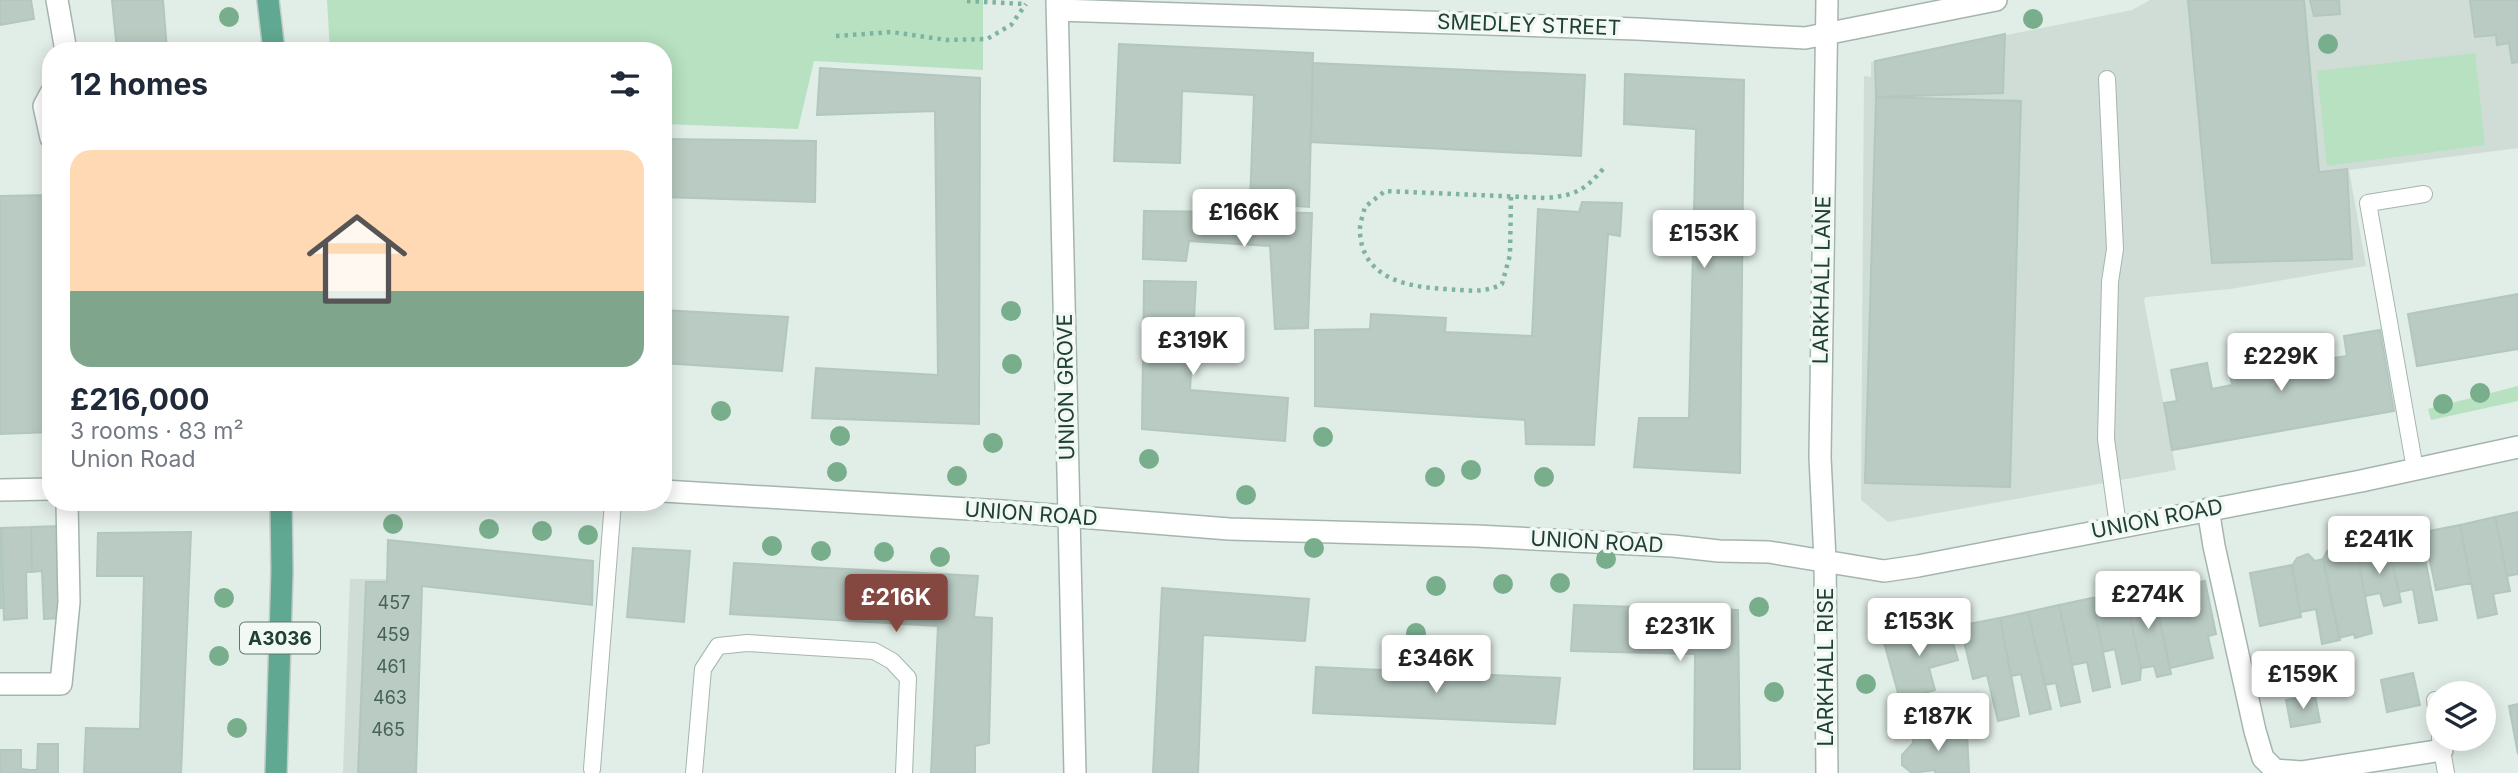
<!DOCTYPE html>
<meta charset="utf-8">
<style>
:root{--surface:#fff;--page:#f6f6f7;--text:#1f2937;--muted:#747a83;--accent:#844841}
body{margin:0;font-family:Inter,sans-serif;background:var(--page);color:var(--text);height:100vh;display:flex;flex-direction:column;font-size:26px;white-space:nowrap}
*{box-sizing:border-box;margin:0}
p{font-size:23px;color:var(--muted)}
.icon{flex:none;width:38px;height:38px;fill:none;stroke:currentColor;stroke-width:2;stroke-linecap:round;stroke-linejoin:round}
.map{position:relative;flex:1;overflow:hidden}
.panel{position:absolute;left:42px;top:42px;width:630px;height:469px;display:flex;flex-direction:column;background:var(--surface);border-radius:28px;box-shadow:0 4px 18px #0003}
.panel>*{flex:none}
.fabs{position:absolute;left:2426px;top:681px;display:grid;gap:14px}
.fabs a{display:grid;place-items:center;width:70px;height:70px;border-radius:50%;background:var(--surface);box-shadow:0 4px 18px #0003;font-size:35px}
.price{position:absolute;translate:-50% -60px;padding:0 16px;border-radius:7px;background:#fff;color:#222;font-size:23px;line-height:46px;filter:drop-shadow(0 2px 4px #0008)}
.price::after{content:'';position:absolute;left:50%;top:42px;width:21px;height:16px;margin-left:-10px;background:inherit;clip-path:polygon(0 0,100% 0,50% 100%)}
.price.current{background:var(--accent);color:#fff}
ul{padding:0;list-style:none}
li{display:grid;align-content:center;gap:14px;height:371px;padding:0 28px}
li span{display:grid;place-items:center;height:217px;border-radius:21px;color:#555}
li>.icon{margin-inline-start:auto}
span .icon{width:126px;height:126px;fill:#fffc;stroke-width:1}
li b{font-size:30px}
h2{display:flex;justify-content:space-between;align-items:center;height:84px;padding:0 28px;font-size:30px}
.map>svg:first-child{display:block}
.built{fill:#cfddd6}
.green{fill:#b7e1c0}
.building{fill:#b9cbc2;stroke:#b2c7bd;stroke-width:2}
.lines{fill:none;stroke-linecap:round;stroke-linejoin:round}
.service-casing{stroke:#a3b6ae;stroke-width:18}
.minor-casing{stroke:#a3b6ae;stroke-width:24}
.primary-casing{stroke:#c0cac6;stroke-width:24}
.path{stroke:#7db4a0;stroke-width:4.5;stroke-dasharray:3.5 5;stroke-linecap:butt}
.service{stroke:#fff;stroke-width:16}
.minor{stroke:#fff;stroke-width:21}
.primary{stroke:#60a891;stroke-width:21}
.tree{fill:#79ae8c}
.labels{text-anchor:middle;stroke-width:7;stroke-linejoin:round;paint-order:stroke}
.number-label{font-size:18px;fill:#466358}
.shield{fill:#f2f9f5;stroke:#5e786f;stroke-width:2}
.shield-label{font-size:19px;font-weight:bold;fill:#1f4035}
.street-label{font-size:21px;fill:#1f4035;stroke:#f2f9f5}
</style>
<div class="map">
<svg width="2518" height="773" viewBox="0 0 2518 773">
<rect width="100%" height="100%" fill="#e1ede7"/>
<path class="built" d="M2150,0H2518V148L2349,170L2366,266L2230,289L2146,297L2144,300L2176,470L1888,522L1861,500L1864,76L1871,77V62L2132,10Z
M350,579H410L396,773H343Z"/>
<path class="green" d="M327,0H983V70L814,61L798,129L663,124V51H330Z
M2475,53L2485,145L2327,166L2317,71Z
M2518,386V401L2431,420L2428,409Z"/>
<path class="building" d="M0,0H31L34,19L0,25Z
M112,0H163L167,51H117Z
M2188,0H2304L2319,172L2347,169L2352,259L2212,263Z
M2310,0H2339L2340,14L2314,16Z
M2470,0H2518V62L2512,63L2509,43L2497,45L2496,35L2475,37Z
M2005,34L2003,93L1876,97L1875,61Z
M1119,44L1313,53L1309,207L1250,203L1254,95L1182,91L1180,163L1114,161Z
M1313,63L1585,75L1581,156L1311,142Z
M820,68L980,78L979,424L812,418L816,368L938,375L935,111L817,115Z
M1625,74L1744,80L1740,473L1634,467L1639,418H1689L1696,129L1624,124Z
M1876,97L2021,101L2010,487L1865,483Z
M663,139L816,141L815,202L663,197Z
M51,195V432L0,434V196Z
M1582,202L1622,203L1620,236L1608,234L1594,445L1526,444L1525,420L1315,406V330L1370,329L1371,314L1446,318L1445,332L1532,336L1538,209L1579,212Z
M1144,211L1312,213L1308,328L1275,329L1270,246L1189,241L1186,261L1143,259Z
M1144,281L1196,282L1190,390L1288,398L1285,441L1142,429Z
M2518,294V349L2417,366L2408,314Z
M663,310L788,317L782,371L663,363Z
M2380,330L2394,411L2172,450L2164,403L2177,401L2171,370L2207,363L2212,389L2232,385L2228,362L2264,356L2267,373L2290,369L2286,344L2323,337L2326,359L2347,356L2344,336Z
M2518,512V574L2507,576L2495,517Z
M2495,517L2510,591L2493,594L2497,614L2478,618L2460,525Z
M2460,525L2471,583L2436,590L2424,532Z
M59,526L62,618L44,619L42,571L32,572L31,527Z
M31,527L32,572H26L27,618L4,620L1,528Z
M0,528L4,608H0Z
M191,532L181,773H84L86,728L140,729L144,576H97L98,533Z
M2403,535L2410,541L2421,538L2437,620L2419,623L2413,589L2399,592L2389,548L2394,539Z
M388,540L593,561L592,605L422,586L416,773H358L366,582H387Z
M633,548L690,551L684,622L627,617Z
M2339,548L2346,554H2357L2372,633L2355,638L2354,634L2339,638L2323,559L2327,551Z
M2389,548L2401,602L2384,606L2380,593L2365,596L2357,554Z
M2308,554L2315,561L2323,559L2340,640L2322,644L2316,609L2300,612L2292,566L2297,558Z
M734,563L978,576L974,617L992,618L989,743L975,746V773H931L938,626L730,614Z
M2292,565L2301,617L2260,626L2250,573Z
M2205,581L2216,634L2208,636L2213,658L2170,668L2154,592Z
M2152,587L2171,674L2157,677L2154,666L2141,668L2125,593Z
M1162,588L1309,599L1305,641L1203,635L1198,773H1153Z
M2125,593L2141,668L2140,680L2122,684L2115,649L2103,652L2092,598Z
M2092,598L2110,687L2093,691L2087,662L2072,665L2059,605Z
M1574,605L1738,610L1740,769H1694L1695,654L1571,651Z
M2059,605L2080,702L2061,706L2056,683L2045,685L2028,612Z
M2028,612L2051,709L2030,714L2021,674L2011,676L2000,618Z
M2000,618L2019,716L1998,721L1987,675L1973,679L1962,633L1969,624Z
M1947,622L1958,660L1929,668L1935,690L1900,700L1883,639Z
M1316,667L1560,678L1555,724L1313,713Z
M2413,673L2420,705L2387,712L2381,680Z
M1936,695L1945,727L1907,730L1900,704Z
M2315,695L2320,722L2291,727L2286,700Z
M2518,704V754L2509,706Z
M1913,732L1967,733L1969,773H1935V770L1912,773L1902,765V755L1913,743Z
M38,744H58V773H29V770H37Z
M0,750H21V769L29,770V773H0Z"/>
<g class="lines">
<g class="service-casing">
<path id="service" d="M2107,79L2115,249L2110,282L2106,439L2118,526
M2415,469L2368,203L2424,194
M2435,700L2438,722
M2440,738L2446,773
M592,769L613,502
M694,773L703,669L718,646L747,643L874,651L892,661L908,678L904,773"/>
</g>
<g class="minor-casing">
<path id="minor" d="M57,0L66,51
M1057,0L1075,773
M1827,0L1820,457L1825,560L1827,773
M1058,10L1637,29L1805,38L1996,0
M51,93L44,106L51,138
M0,490L51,489
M663,491L1003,511L1229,529L1476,536L1673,546L1719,551L1769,552L1884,571L1918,566L2361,481L2518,447
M2208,509L2214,546L2255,731L2263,758L2275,770L2301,772L2442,750
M0,684H61L69,602L67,502"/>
</g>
<g class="primary-casing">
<path id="primary" d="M268,0L274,51
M276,773L282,571L281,502"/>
</g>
<path class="path" d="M967,1L1025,4
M836,36L891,32L947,40L987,39L1011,25L1026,4
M1511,197L1510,255L1502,284C1483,294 1466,290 1445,289C1408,287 1363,279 1360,233C1359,225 1363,215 1365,207L1385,191L1547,198C1575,195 1584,191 1603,169"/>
<use href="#service" class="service"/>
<use href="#minor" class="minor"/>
<use href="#primary" class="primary"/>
</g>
<g class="tree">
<circle cx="229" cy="17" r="10"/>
<circle cx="2033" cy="19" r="10"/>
<circle cx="2328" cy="44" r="10"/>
<circle cx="1011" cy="311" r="10"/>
<circle cx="1012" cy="364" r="10"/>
<circle cx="2480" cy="393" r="10"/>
<circle cx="2443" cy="404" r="10"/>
<circle cx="721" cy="411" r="10"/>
<circle cx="840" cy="436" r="10"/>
<circle cx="1323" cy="437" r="10"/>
<circle cx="993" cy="443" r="10"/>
<circle cx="1149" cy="459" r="10"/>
<circle cx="1471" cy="470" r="10"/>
<circle cx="837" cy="472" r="10"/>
<circle cx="957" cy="476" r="10"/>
<circle cx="1435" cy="477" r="10"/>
<circle cx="1544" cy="477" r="10"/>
<circle cx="1246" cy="495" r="10"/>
<circle cx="393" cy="524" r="10"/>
<circle cx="489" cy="529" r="10"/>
<circle cx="542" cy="531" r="10"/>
<circle cx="588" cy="535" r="10"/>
<circle cx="772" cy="546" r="10"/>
<circle cx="1314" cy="548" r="10"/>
<circle cx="821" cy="551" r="10"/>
<circle cx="884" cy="552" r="10"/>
<circle cx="940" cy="557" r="10"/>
<circle cx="1606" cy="559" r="10"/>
<circle cx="1560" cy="583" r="10"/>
<circle cx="1503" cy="584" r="10"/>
<circle cx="1436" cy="586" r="10"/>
<circle cx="224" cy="598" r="10"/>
<circle cx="1759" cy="607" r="10"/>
<circle cx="1922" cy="610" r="10"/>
<circle cx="1416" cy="633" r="10"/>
<circle cx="219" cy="656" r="10"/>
<circle cx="1866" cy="684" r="10"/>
<circle cx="1774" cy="692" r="10"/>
<circle cx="237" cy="728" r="10"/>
</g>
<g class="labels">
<g class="number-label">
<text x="394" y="609">457</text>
<text x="393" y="641">459</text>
<text x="391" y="673">461</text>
<text x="390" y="704">463</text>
<text x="388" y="736">465</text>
</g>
<rect class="shield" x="240" y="622.5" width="80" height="31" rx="5"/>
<g class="shield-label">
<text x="280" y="645">A3036</text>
</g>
<g class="street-label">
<text transform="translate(1529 25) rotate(2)" y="7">SMEDLEY STREET</text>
<text transform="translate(1822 280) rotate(-89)" y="7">LARKHALL LANE</text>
<text transform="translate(1066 387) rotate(-91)" y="7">UNION GROVE</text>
<text transform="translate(1031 514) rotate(4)" y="7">UNION ROAD</text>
<text transform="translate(2157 519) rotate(-11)" y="7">UNION ROAD</text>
<text transform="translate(1597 542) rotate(3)" y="7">UNION ROAD</text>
<text transform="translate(1826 667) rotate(-90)" y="7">LARKHALL RISE</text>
</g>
</g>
</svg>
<div class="fabs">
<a><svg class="icon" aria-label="layers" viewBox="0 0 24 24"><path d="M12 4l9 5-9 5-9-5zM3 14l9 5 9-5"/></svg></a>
</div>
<b class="price" style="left:1244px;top:249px">£166K</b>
<b class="price" style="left:1704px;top:270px">£153K</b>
<b class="price" style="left:1193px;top:377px">£319K</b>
<b class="price" style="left:2281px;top:393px">£229K</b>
<b class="price" style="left:2379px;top:576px">£241K</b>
<b class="price" style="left:2148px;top:631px">£274K</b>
<b class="price current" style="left:896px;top:634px">£216K</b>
<b class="price" style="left:1919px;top:658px">£153K</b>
<b class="price" style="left:1680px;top:663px">£231K</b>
<b class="price" style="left:1436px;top:695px">£346K</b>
<b class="price" style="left:2303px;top:711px">£159K</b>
<b class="price" style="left:1938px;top:753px">£187K</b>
<section class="panel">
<h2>12 homes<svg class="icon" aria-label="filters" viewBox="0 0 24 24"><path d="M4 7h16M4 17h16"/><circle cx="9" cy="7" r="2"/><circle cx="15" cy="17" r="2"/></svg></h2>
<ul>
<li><span style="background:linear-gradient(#ffd9b3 65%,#7fa58c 0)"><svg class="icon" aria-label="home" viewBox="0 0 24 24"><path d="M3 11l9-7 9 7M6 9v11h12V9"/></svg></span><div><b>£216,000</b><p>3 rooms · 83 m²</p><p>Union Road</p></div></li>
</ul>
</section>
</div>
